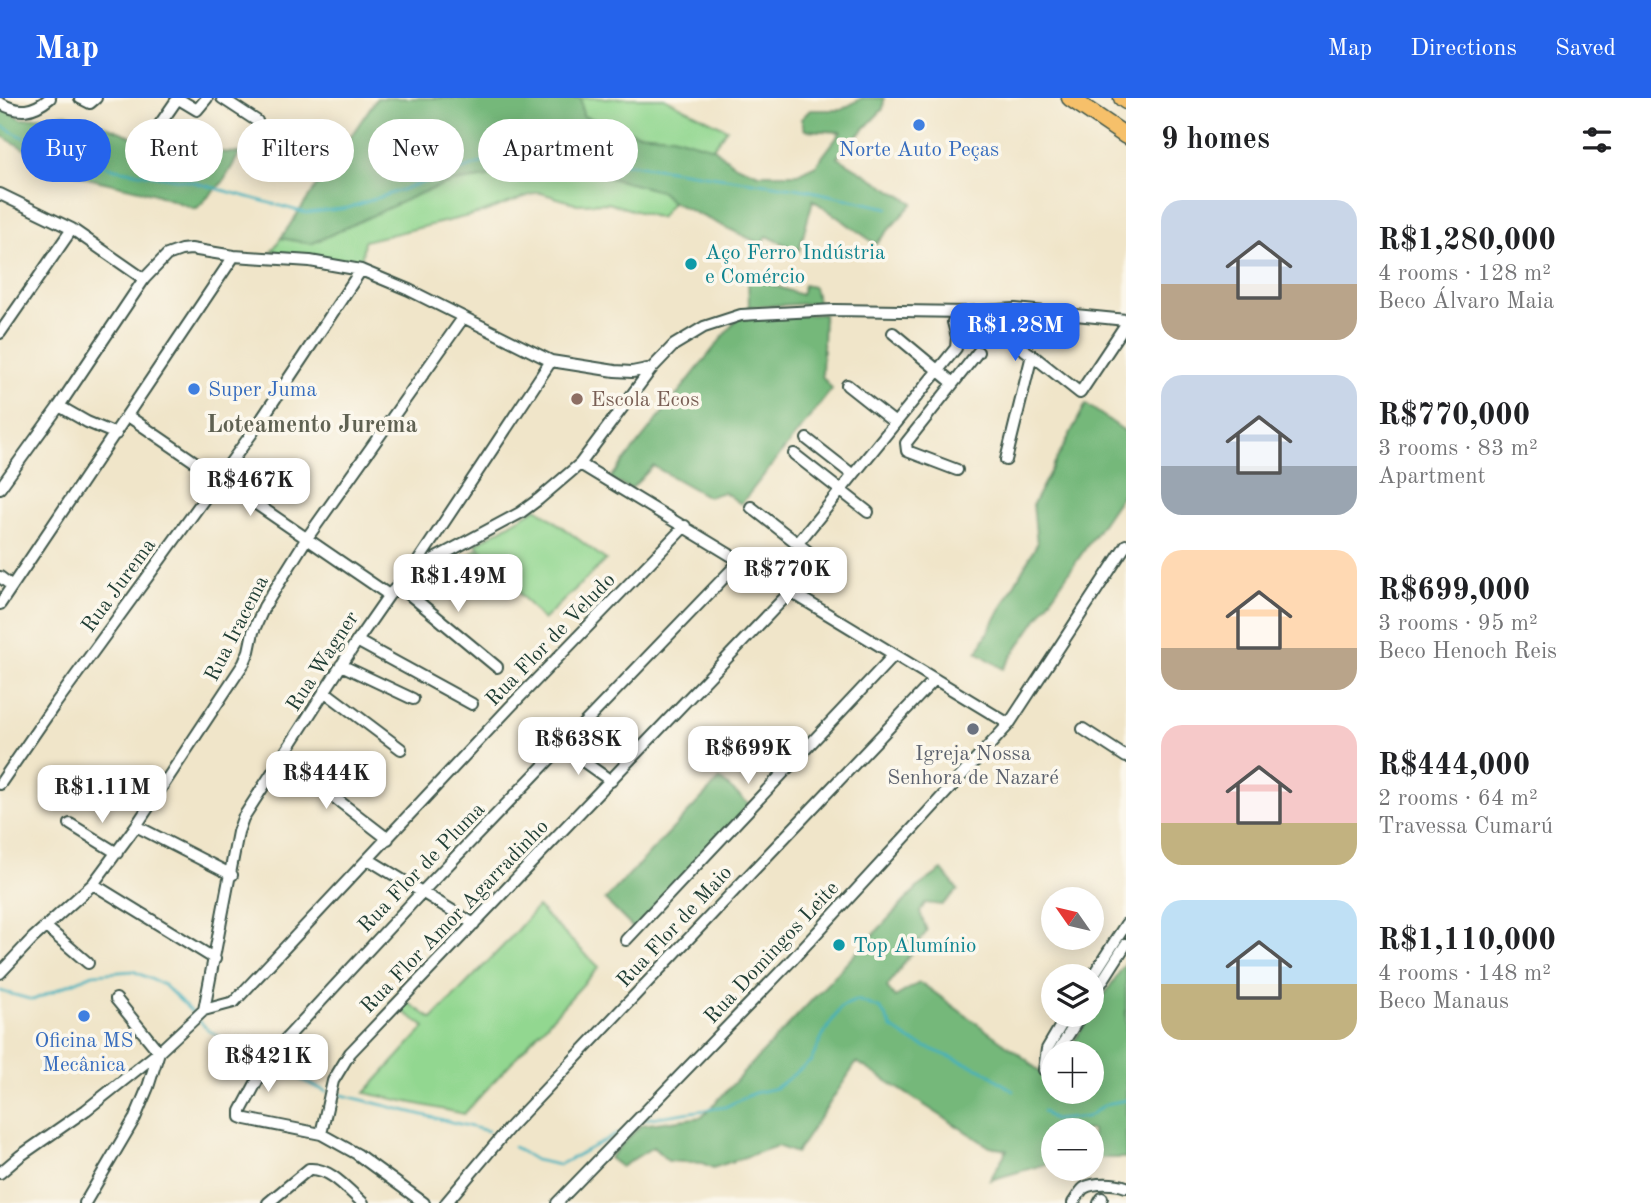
<!DOCTYPE html>
<meta charset="utf-8">
<style>
:root{--surface:#fff;--page:#f6f6f6;--text:#202124;--muted:#757577;--accent:#2563eb}
body{margin:0;font-family:"Old Standard TT",serif;background:var(--page);color:var(--text);height:100vh;display:flex;flex-direction:column;font-size:26px;white-space:nowrap}
*{box-sizing:border-box;margin:0}
p{font-size:23px;color:var(--muted)}
.icon{flex:none;width:38px;height:38px;fill:none;stroke:currentColor;stroke-width:2;stroke-linecap:round;stroke-linejoin:round}
.map{position:relative;flex:1;overflow:hidden}
.panel{display:flex;flex-direction:column;background:var(--surface);width:525px}
.panel>*{flex:none}
.banner{position:absolute;left:21px;top:21px;width:665px;height:63px;display:flex;gap:14px}
.needle{width:46px;rotate:304deg}
.buttons{position:absolute;left:1041px;top:789px;display:grid;gap:14px}
.buttons a{display:grid;place-items:center;width:63px;height:63px;border-radius:50%;background:var(--surface);box-shadow:0 4px 18px #0003;font-size:35px}
.price{position:absolute;translate:-50% -60px;padding:0 16px;border-radius:14px;background:#fff;color:#222;font-size:23px;line-height:46px;filter:drop-shadow(0 2px 4px #0008)}
.price::after{content:'';position:absolute;left:50%;top:42px;width:21px;height:16px;margin-left:-10px;background:inherit;clip-path:polygon(0 0,100% 0,50% 100%)}
.price.on{background:var(--accent);color:#fff}
ul{padding:0;list-style:none}
li{display:flex;align-items:center;gap:21px;height:175px;padding:0 35px}
li span{display:grid;place-items:center;flex:none;width:196px;height:140px;border-radius:21px;color:#555}
li>.icon{margin-inline-start:auto}
span .icon{width:84px;height:84px;fill:#fffc;stroke-width:1}
li b{font-size:30px}
h2{display:flex;justify-content:space-between;align-items:center;height:84px;padding:0 35px;font-size:30px}
.chip{padding:0 24px;border-radius:32px;background:var(--surface);box-shadow:0 4px 18px #0003;font-size:24px;line-height:63px}
.chip.on{background:var(--accent);color:#fff}
header{display:flex;align-items:center;gap:42px;box-sizing:border-box;height:98px;padding:0 35px;background:var(--accent);color:#fff}
header strong{font-size:33px}
nav{display:flex;gap:38px;margin-inline-start:auto;font-size:24px}
main{display:flex;flex:1;min-height:0}
.map>svg:first-child{display:block}
.green{fill:#92d790;stroke:#588a62;stroke-width:2}
.forest{fill:#75b87a;stroke:#4a7a57;stroke-width:2}
.lines{fill:none;stroke-linecap:round;stroke-linejoin:round}
.stream{stroke:#42b1bd;stroke-width:2.5}
.minor-casing{stroke:#3e564a;stroke-width:14}
.highway-casing{stroke:#3e564a;stroke-width:19}
.minor{stroke:#fff;stroke-width:10}
.highway{stroke:#f6c06b;stroke-width:16}
.shop-dot{fill:#3f7fe0;stroke:#fbf7ec;stroke-width:2.5}
.culture-dot{fill:#0f9aa8;stroke:#fbf7ec;stroke-width:2.5}
.education-dot{fill:#8d6e63;stroke:#fbf7ec;stroke-width:2.5}
.worship-dot{fill:#6b7280;stroke:#fbf7ec;stroke-width:2.5}
.labels{text-anchor:middle;stroke-width:7;stroke-linejoin:round;paint-order:stroke}
.shop-label{font-size:21px;fill:#366cbe;stroke:#fbf7ec}
.culture-label{font-size:21px;fill:#0d838f;stroke:#fbf7ec;text-anchor:start}
.education-label{font-size:21px;fill:#785e54;stroke:#fbf7ec;text-anchor:start}
.street-label{font-size:21px;fill:#1f3d34;stroke:#fbf7ec}
.worship-label{font-size:21px;fill:#5b616d;stroke:#fbf7ec}
.quarter-label{font-size:24px;font-weight:bold;fill:#5f6152;stroke:#fbf7ec}
</style>
<header>
<strong>Map</strong>
<nav><a>Map</a><a>Directions</a><a>Saved</a></nav>
</header>
<main>
<div class="map">
<svg width="1126" height="1105" viewBox="0 0 1126 1105">
<rect width="100%" height="100%" fill="#fbf7ec"/>
<filter id="ink" filterUnits="userSpaceOnUse"><feTurbulence type="fractalNoise" baseFrequency=".0143" numOctaves="2"/><feDisplacementMap in="SourceGraphic" scale="14" xChannelSelector="R" yChannelSelector="G"/><feConvolveMatrix kernelMatrix="1 2 1 2 8 2 1 2 1" color-interpolation-filters="sRGB"/></filter>
<filter id="wash" filterUnits="userSpaceOnUse"><feTurbulence type="fractalNoise" baseFrequency=".00686" numOctaves="4" result="noise"/><feDisplacementMap in="SourceGraphic" scale="28" xChannelSelector="R" yChannelSelector="G"/><feGaussianBlur stdDeviation="1.57" result="paint"/><feColorMatrix in="noise" values="0 0 0 0 0 0 0 0 0 0 0 0 0 0 0 0 0 1.4 0 .05"/><feComposite in="paint" operator="in"/></filter>
<g filter="url(#wash)">
<rect width="100%" height="100%" fill="#f0e5c9"/>
<path class="green" d="M377,0H664L727,31L660,120L608,105L577,106L538,94L481,115L364,143L361,166L272,153Z
M537,410L606,462L543,522L476,446Z
M477,451L499,480L481,492L460,464Z
M537,809L599,869L464,1016L365,995L425,929L395,908L401,900L432,921L503,848Z"/>
<path class="forest" d="M377,0H581L583,18L636,35L672,38L714,50L733,66L759,76H798L816,67L841,34L805,32L801,21L810,12H841L862,0H884L883,11L837,59L913,105L876,146L813,102L799,153L767,138L761,146L672,104L660,93L587,74L536,72L453,84L421,95L311,146L281,140Z
M0,8L22,21L66,16L101,26L143,43L191,53L240,55L223,84L196,111L152,95L87,80L51,66L0,37Z
M748,178L801,197L804,187L814,189L818,205L749,209Z
M824,216L822,278L832,291L741,406L724,394L708,399L653,368L631,391L610,381L737,221Z
M1086,306L1126,334V391L1003,571L977,554L1037,446L1033,406Z
M720,681L750,707L634,831L605,802Z
M942,772L958,792L942,807L925,805L920,814L927,833L887,889L895,899L919,885L924,887L1027,962L1048,982L1053,975L1054,994H1092V956L1066,955L1126,864V1060H1092V1032H1054L1053,1064L990,1082L1007,1052L990,1049L857,964L796,1055L777,1048L713,1070L702,1065L668,1063L653,1049L621,1069L609,1060L641,1027L702,1019L919,788Z"/>
<g class="lines">
<path class="stream" d="M0,27L30,43L45,44L115,71L193,84L306,115L348,110L490,62L548,54L807,92L888,110
M0,893L33,902L93,876L133,873L164,887L195,917
M199,922L208,932L264,964
M270,967L327,994
M334,995L488,1033
M1043,1013L1053,1022L1087,1019L1106,1006L1126,1002
M644,1021L725,1009L754,995L776,990L811,963L823,937L841,909L857,902L881,911L892,930L913,944L983,972L1013,993
M514,1049L535,1062L559,1067L617,1036"/>
</g>
</g>
<g filter="url(#ink)">
<g class="lines">
<g class="minor-casing">
<path id="minor" d="M80,0L90,5L96,0
M177,0L197,12L207,0
M222,0L257,23
M0,5C19,16 33,14 50,0
M158,29L178,0
M0,96L72,131L144,181
M967,214L1032,257L1080,295L1126,226
M0,235L72,131
M893,235L953,285
M847,287L895,325
M59,308L87,324L116,336
M128,318L389,497
M807,341L853,377
M794,356L868,414
M1006,362L1032,257
M580,366L1009,626
M957,372L907,353L906,345L978,254
M0,390L59,308L144,181L167,157L181,152L191,151L234,158L310,163L361,172L409,192L551,263L615,273L632,274L652,270
M751,409L825,467
M798,445L956,250L957,239L953,224
M415,468L551,263
M0,479L12,488
M398,487L497,569
M0,506L234,158
M357,543L472,606
M341,567L413,601
M324,593L401,651
M1083,631L1126,659
M563,649L611,683
M279,663L335,700L388,741
M0,686L53,609L255,331L361,172
M70,726L117,755
M136,728L232,777
M368,761L474,826
M93,786L215,861
M46,829L88,865
M626,842L894,557
M0,875L33,840L93,786L136,728L244,565L249,553L253,534L264,509L307,440L463,220
M1092,879L1126,826
M1092,899L1126,846
M116,901L159,954
M204,912L234,904L510,609L685,428
M1056,956L1081,917
M1044,972L1047,951L1067,917
M321,1036L333,983L350,955L791,493
M0,1075L20,1058L86,1012L159,954L204,912L238,734L243,720L357,543L389,497L412,473L520,415L539,401L580,366L652,270L674,247L704,229L741,217L834,212L967,214L1015,211L1126,222
M85,1105L135,1020L148,989L159,954
M268,1105L309,1071C330,1069 348,1092 363,1105
M424,1105L357,1056L321,1036L246,1021L241,1019V1013L271,957L422,794L740,463
M446,1105L509,1030L935,581
M557,1105L790,864L1009,626L1126,447
M1073,1105C1076,1101 1080,1093 1084,1090C1094,1084 1116,1085 1126,1089
M1099,1105L1102,1100"/>
</g>
<g class="highway-casing">
<path id="highway" d="M1070,0L1126,38
M1122,0L1126,3"/>
</g>
<use href="#minor" class="minor"/>
<use href="#highway" class="highway"/>
</g>
</g>
<g class="shop-dot">
<circle cx="919" cy="27" r="7"/>
<circle cx="194" cy="291" r="7"/>
<circle cx="84" cy="918" r="7"/>
</g>
<g class="culture-dot">
<circle cx="691" cy="166" r="7"/>
<circle cx="839" cy="847" r="7"/>
</g>
<circle class="education-dot" cx="577" cy="301" r="7"/>
<circle class="worship-dot" cx="973" cy="631" r="7"/>
<g class="labels">
<g class="shop-label">
<text x="919" y="58">Norte Auto Peças</text>
<text x="208" y="298" text-anchor="start">Super Juma</text>
<text x="84" y="949">Oficina MS<tspan x="84" dy="24">Mecânica</tspan></text>
</g>
<g class="culture-label">
<text x="705" y="161">Aço Ferro Indústria<tspan x="705" dy="24">e Comércio</tspan></text>
<text x="853" y="854">Top Alumínio</text>
</g>
<g class="education-label">
<text x="591" y="308">Escola Ecos</text>
</g>
<g class="street-label">
<text transform="translate(118 487) rotate(-54)" y="7">Rua Jurema</text>
<text transform="translate(236 530) rotate(-63)" y="7">Rua Iracema</text>
<text transform="translate(550 541) rotate(-46)" y="7">Rua Flor de Veludo</text>
<text transform="translate(322 563) rotate(-57)" y="7">Rua Wagner</text>
<text transform="translate(421 769) rotate(-46)" y="7">Rua Flor de Pluma</text>
<text transform="translate(454 818) rotate(-46)" y="7">Rua Flor Amor Agarradinho</text>
<text transform="translate(674 828) rotate(-47)" y="7">Rua Flor de Maio</text>
<text transform="translate(771 854) rotate(-47)" y="7">Rua Domingos Leite</text>
</g>
<g class="worship-label">
<text x="973" y="662">Igreja Nossa<tspan x="973" dy="24">Senhora de Nazaré</tspan></text>
</g>
<g class="quarter-label">
<text x="312" y="334">Loteamento Jurema</text>
</g>
</g>
</svg>
<div class="buttons">
<a><svg class="needle" viewBox="-14 -14 28 28"><path d="M0-13l5 13h-10z" fill="#e53935"/><path d="M0 13l5-13h-10z" fill="#757577"/></svg></a>
<a><svg class="icon" aria-label="layers" viewBox="0 0 24 24"><path d="M12 4l9 5-9 5-9-5zM3 14l9 5 9-5"/></svg></a>
<a>+</a>
<a>−</a>
</div>
<b class="price on" style="left:1015px;top:265px">R$1.28M</b>
<b class="price" style="left:250px;top:420px">R$467K</b>
<b class="price" style="left:787px;top:509px">R$770K</b>
<b class="price" style="left:458px;top:516px">R$1.49M</b>
<b class="price" style="left:578px;top:679px">R$638K</b>
<b class="price" style="left:748px;top:688px">R$699K</b>
<b class="price" style="left:326px;top:713px">R$444K</b>
<b class="price" style="left:102px;top:727px">R$1.11M</b>
<b class="price" style="left:268px;top:996px">R$421K</b>
<div class="banner">
<a class="chip on">Buy</a>
<a class="chip">Rent</a>
<a class="chip">Filters</a>
<a class="chip">New</a>
<a class="chip">Apartment</a>
</div>
</div>
<section class="panel">
<h2>9 homes<svg class="icon" aria-label="filters" viewBox="0 0 24 24"><path d="M4 7h16M4 17h16"/><circle cx="9" cy="7" r="2"/><circle cx="15" cy="17" r="2"/></svg></h2>
<ul>
<li><span style="background:linear-gradient(#c9d6e8 60%,#b9a48a 0)"><svg class="icon" aria-label="home" viewBox="0 0 24 24"><path d="M3 11l9-7 9 7M6 9v11h12V9"/></svg></span><div><b>R$1,280,000</b><p>4 rooms · 128 m²</p><p>Beco Álvaro Maia</p></div></li>
<li><span style="background:linear-gradient(#c9d6e8 65%,#9aa5b1 0)"><svg class="icon" aria-label="home" viewBox="0 0 24 24"><path d="M3 11l9-7 9 7M6 9v11h12V9"/></svg></span><div><b>R$770,000</b><p>3 rooms · 83 m²</p><p>Apartment</p></div></li>
<li><span style="background:linear-gradient(#ffd9b3 70%,#b9a48a 0)"><svg class="icon" aria-label="home" viewBox="0 0 24 24"><path d="M3 11l9-7 9 7M6 9v11h12V9"/></svg></span><div><b>R$699,000</b><p>3 rooms · 95 m²</p><p>Beco Henoch Reis</p></div></li>
<li><span style="background:linear-gradient(#f6c9c9 70%,#c2b280 0)"><svg class="icon" aria-label="home" viewBox="0 0 24 24"><path d="M3 11l9-7 9 7M6 9v11h12V9"/></svg></span><div><b>R$444,000</b><p>2 rooms · 64 m²</p><p>Travessa Cumarú</p></div></li>
<li><span style="background:linear-gradient(#bfe0f5 60%,#c2b280 0)"><svg class="icon" aria-label="home" viewBox="0 0 24 24"><path d="M3 11l9-7 9 7M6 9v11h12V9"/></svg></span><div><b>R$1,110,000</b><p>4 rooms · 148 m²</p><p>Beco Manaus</p></div></li>
</ul>
</section>
</main>
